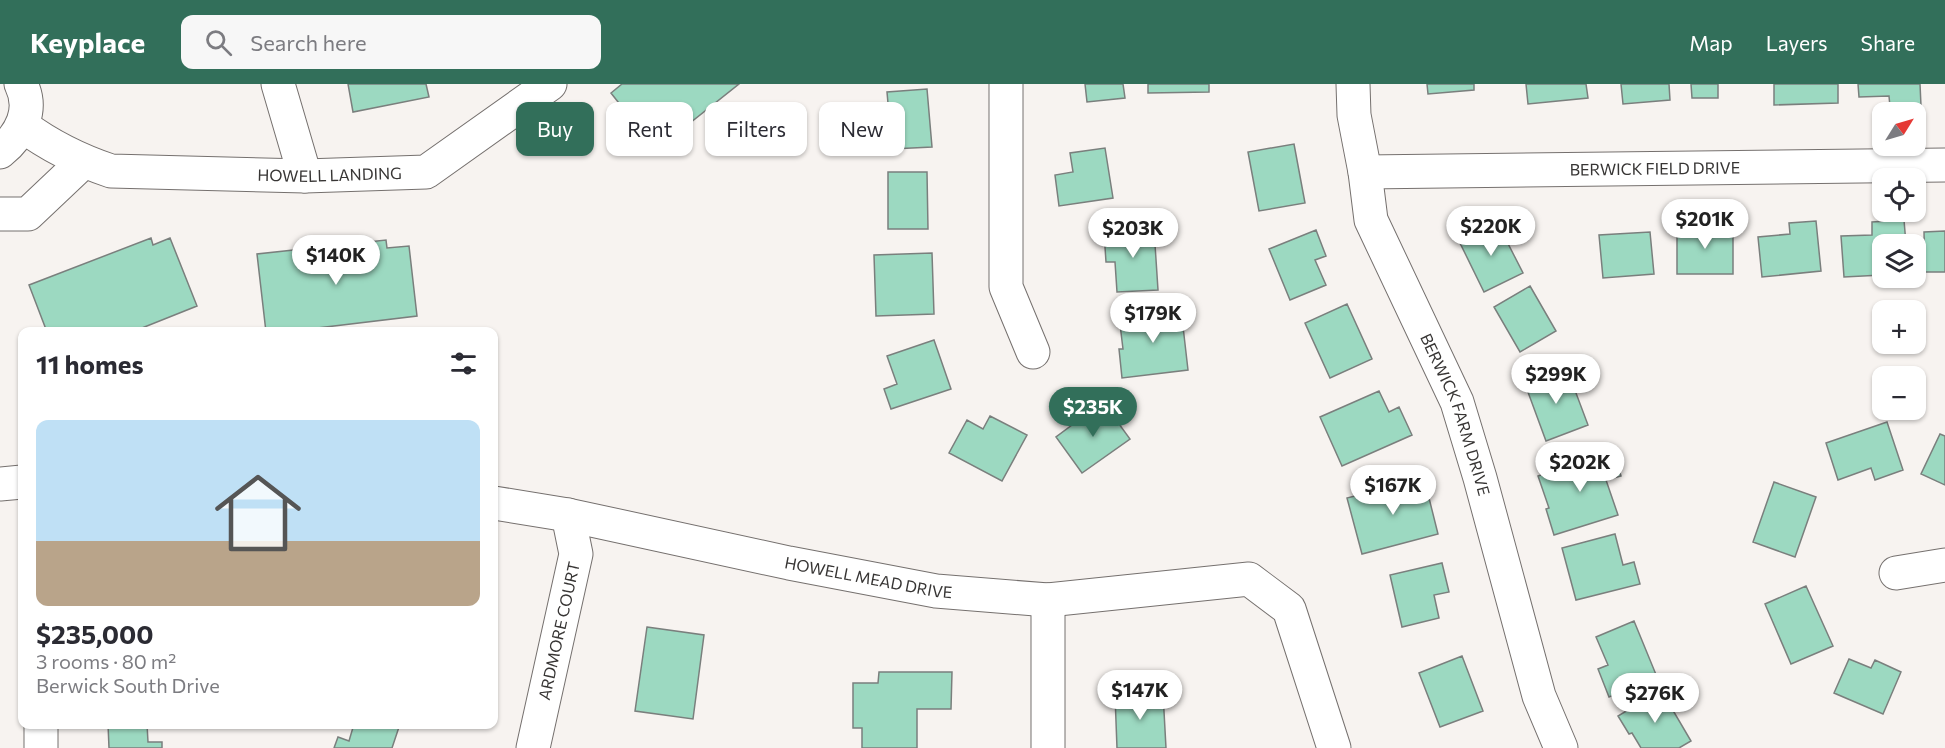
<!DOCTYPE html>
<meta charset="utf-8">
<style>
:root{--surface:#fff;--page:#f7f7f7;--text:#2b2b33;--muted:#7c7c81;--line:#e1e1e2;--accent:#326f5a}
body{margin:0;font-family:Commissioner,sans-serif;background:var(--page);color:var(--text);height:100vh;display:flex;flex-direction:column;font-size:22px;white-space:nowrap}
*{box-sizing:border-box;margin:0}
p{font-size:20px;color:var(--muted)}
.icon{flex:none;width:33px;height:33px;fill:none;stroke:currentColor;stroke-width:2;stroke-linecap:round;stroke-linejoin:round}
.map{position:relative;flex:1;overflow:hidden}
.drawer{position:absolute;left:18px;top:243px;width:480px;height:402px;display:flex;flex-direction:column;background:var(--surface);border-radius:12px;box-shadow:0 2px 4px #0004}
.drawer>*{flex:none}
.top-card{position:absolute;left:516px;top:18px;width:570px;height:54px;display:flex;gap:12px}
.needle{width:39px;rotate:53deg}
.tools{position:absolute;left:1872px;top:18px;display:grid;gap:12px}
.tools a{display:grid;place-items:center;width:54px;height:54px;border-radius:12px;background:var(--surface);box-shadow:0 2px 4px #0004;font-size:30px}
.price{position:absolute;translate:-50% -51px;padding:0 14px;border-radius:21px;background:#fff;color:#222;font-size:20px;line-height:39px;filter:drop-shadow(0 2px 3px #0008)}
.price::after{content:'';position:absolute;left:50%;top:36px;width:18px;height:14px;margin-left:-9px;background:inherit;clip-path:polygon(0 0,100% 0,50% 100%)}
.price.active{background:var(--accent);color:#fff}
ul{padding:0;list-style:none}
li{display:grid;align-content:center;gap:12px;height:318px;padding:0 18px}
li+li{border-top:2px solid var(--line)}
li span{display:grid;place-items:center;height:186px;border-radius:12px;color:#555}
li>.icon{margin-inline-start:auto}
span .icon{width:108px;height:108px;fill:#fffc;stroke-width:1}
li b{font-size:26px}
h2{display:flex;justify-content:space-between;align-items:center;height:72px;padding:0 18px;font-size:26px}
.tag{padding:0 21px;border-radius:12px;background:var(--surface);box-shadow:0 2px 4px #0004;font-size:21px;line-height:54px}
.tag.active{background:var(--accent);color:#fff}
header{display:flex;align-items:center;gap:36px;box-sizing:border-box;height:84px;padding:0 30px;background:var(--accent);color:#fff}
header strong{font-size:28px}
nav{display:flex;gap:33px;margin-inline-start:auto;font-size:21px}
.search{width:420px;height:54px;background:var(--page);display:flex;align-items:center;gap:15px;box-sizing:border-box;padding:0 21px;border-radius:12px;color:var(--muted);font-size:22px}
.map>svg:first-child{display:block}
.building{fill:#9cd9c1;stroke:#7a7f7d;stroke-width:1.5}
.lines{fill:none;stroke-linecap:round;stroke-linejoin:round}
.minor-casing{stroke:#75706e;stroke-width:35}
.minor{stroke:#fff;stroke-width:33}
.labels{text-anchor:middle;stroke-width:5;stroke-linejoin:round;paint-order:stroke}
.street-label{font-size:16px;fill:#373534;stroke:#fff}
</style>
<header>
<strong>Keyplace</strong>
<div class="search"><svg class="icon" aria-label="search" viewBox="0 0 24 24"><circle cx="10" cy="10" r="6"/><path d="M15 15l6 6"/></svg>Search here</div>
<nav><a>Map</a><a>Layers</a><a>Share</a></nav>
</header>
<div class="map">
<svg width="1945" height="664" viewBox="0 0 1945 664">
<rect width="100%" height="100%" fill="#f7f3f0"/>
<path class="building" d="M348,0H426L429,13L353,28Z
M622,0H739L656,66L611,9Z
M1085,0H1123L1125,14L1087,18Z
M1148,0H1209V8L1148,9Z
M1427,0H1474V6L1428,10Z
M1526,0H1586L1588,14L1528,20Z
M1621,0H1669L1670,16L1623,20Z
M1691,0H1718V14H1692Z
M1774,0H1838V19L1774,21Z
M1858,0H1920L1921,22L1890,23L1889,12L1859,13Z
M927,5L932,63L892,65L887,8Z
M1294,60L1305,119L1259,127L1248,68Z
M1105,64L1113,114L1059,122L1055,91L1073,88L1070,69Z
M888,88H927L928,145H888Z
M1904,136L1906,160H1882V191L1844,193L1841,152L1872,151V138Z
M1816,137L1821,187L1762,193L1758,153L1790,150L1789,139Z
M1497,138L1523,189L1484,208L1459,157Z
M1677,143H1733V190H1677Z
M1154,145L1158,206L1117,208L1115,178H1106L1104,148Z
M1316,146L1326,172L1315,176L1326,201L1290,216L1269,165Z
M1945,147V188H1925L1924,148Z
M1650,148L1654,190L1603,194L1599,151Z
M151,154L153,161L170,154L197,222L132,248H47L29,201Z
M386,156L387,164L409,162L417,232L284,248H266L257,170Z
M932,169L934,230L876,232L874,171Z
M1530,202L1556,247L1520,268L1494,223Z
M1347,220L1372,275L1330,294L1305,239Z
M1181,225L1188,286L1122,294L1119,265H1123L1119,232Z
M934,256L951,305L891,325L884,305L897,300L887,272Z
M1567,285L1588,341L1546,357L1525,300Z
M1379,307L1389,328L1399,323L1412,351L1342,382L1320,333Z
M1103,318L1130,355L1082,389L1056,353Z
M990,332L1027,351L1002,397L949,369L967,336L983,345Z
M1887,338L1903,386L1875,396L1871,384L1838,396L1826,359Z
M1940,350L1945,352V401L1921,390Z
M1614,368L1621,392L1606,396L1618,431L1554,451L1546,425L1549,424L1538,392Z
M1424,394L1438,450L1362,470L1347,414Z
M1774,398L1816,413L1795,473L1753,458Z
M1615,450L1623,481L1634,478L1640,500L1576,516L1562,464Z
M1442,479L1449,508L1434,511L1439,534L1402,543L1390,491Z
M1806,502L1833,562L1791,580L1765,520Z
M1634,537L1657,593L1609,613L1598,585L1608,581L1596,553Z
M647,543L704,551L693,635L635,627Z
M1462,572L1483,627L1440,643L1419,589Z
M1849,575L1871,584L1875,576L1901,588L1883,630L1834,609Z
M879,588H952L951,625H917V664H862V644H853V599H878Z
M1661,606L1691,657L1679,664H1641L1632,649L1629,650L1618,632Z
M1163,609L1166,664H1117L1115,611Z
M108,640H147L148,658H162V664H109Z
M354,640H400L392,664H334L338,653L349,657Z"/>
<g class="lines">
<g class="minor-casing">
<g id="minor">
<path d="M278,0L305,92"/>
<path d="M1006,0V203L1033,268"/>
<path id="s1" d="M1353,0L1354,31L1365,88L1371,136L1457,318L1480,394L1539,612L1561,664"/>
<path id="s2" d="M23,42C50,62 78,76 111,87L305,92L426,88L550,0"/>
<path d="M0,68C21,51 34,26 21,0"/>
<path id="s3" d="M1365,88L1945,81"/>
<path d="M0,130H28L83,78"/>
<path d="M0,400L22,398"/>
<path id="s4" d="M494,419L568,431L789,479L936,507L1048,516L1249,495L1289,525L1334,664"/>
<path d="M1896,489L1945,481"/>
<path d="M41,664V640"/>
<path id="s5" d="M533,664L576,470L568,431"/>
<path d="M1048,664V516"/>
</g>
</g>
<use href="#minor" class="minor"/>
</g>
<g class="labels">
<g class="street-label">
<text dy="6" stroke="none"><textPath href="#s3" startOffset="290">BERWICK FIELD DRIVE</textPath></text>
<text dy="6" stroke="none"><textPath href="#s2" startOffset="318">HOWELL LANDING</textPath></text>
<text dy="6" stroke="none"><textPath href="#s1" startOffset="350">BERWICK FARM DRIVE</textPath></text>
<text dy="6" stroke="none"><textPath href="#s4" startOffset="382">HOWELL MEAD DRIVE</textPath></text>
<text dy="6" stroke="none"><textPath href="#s5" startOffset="120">ARDMORE COURT</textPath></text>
</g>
</g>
</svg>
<div class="tools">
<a><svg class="needle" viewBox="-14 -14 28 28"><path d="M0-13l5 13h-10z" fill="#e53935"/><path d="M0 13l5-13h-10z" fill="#7c7c81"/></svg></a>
<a><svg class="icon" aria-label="locate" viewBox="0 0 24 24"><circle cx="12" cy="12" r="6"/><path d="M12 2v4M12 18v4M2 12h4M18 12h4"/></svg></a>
<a><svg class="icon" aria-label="layers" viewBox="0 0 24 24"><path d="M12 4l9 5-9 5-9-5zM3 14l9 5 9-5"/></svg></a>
<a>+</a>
<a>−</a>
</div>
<b class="price" style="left:1705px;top:166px">$201K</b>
<b class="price" style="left:1491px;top:173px">$220K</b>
<b class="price" style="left:1133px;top:175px">$203K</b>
<b class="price" style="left:336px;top:202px">$140K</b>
<b class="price" style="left:1153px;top:260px">$179K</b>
<b class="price" style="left:1556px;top:321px">$299K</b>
<b class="price active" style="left:1093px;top:354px">$235K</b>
<b class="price" style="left:1580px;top:409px">$202K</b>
<b class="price" style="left:1393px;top:432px">$167K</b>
<b class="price" style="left:1140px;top:637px">$147K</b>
<b class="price" style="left:1655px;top:640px">$276K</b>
<div class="top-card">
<a class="tag active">Buy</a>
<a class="tag">Rent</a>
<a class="tag">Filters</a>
<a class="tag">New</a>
</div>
<section class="drawer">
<h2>11 homes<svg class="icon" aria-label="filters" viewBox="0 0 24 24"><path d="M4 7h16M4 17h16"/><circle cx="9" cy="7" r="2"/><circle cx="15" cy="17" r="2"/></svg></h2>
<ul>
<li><span style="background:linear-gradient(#bfe0f5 65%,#b9a48a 0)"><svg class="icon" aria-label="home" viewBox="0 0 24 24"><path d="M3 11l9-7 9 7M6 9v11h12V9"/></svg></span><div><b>$235,000</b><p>3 rooms · 80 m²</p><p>Berwick South Drive</p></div></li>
</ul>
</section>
</div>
